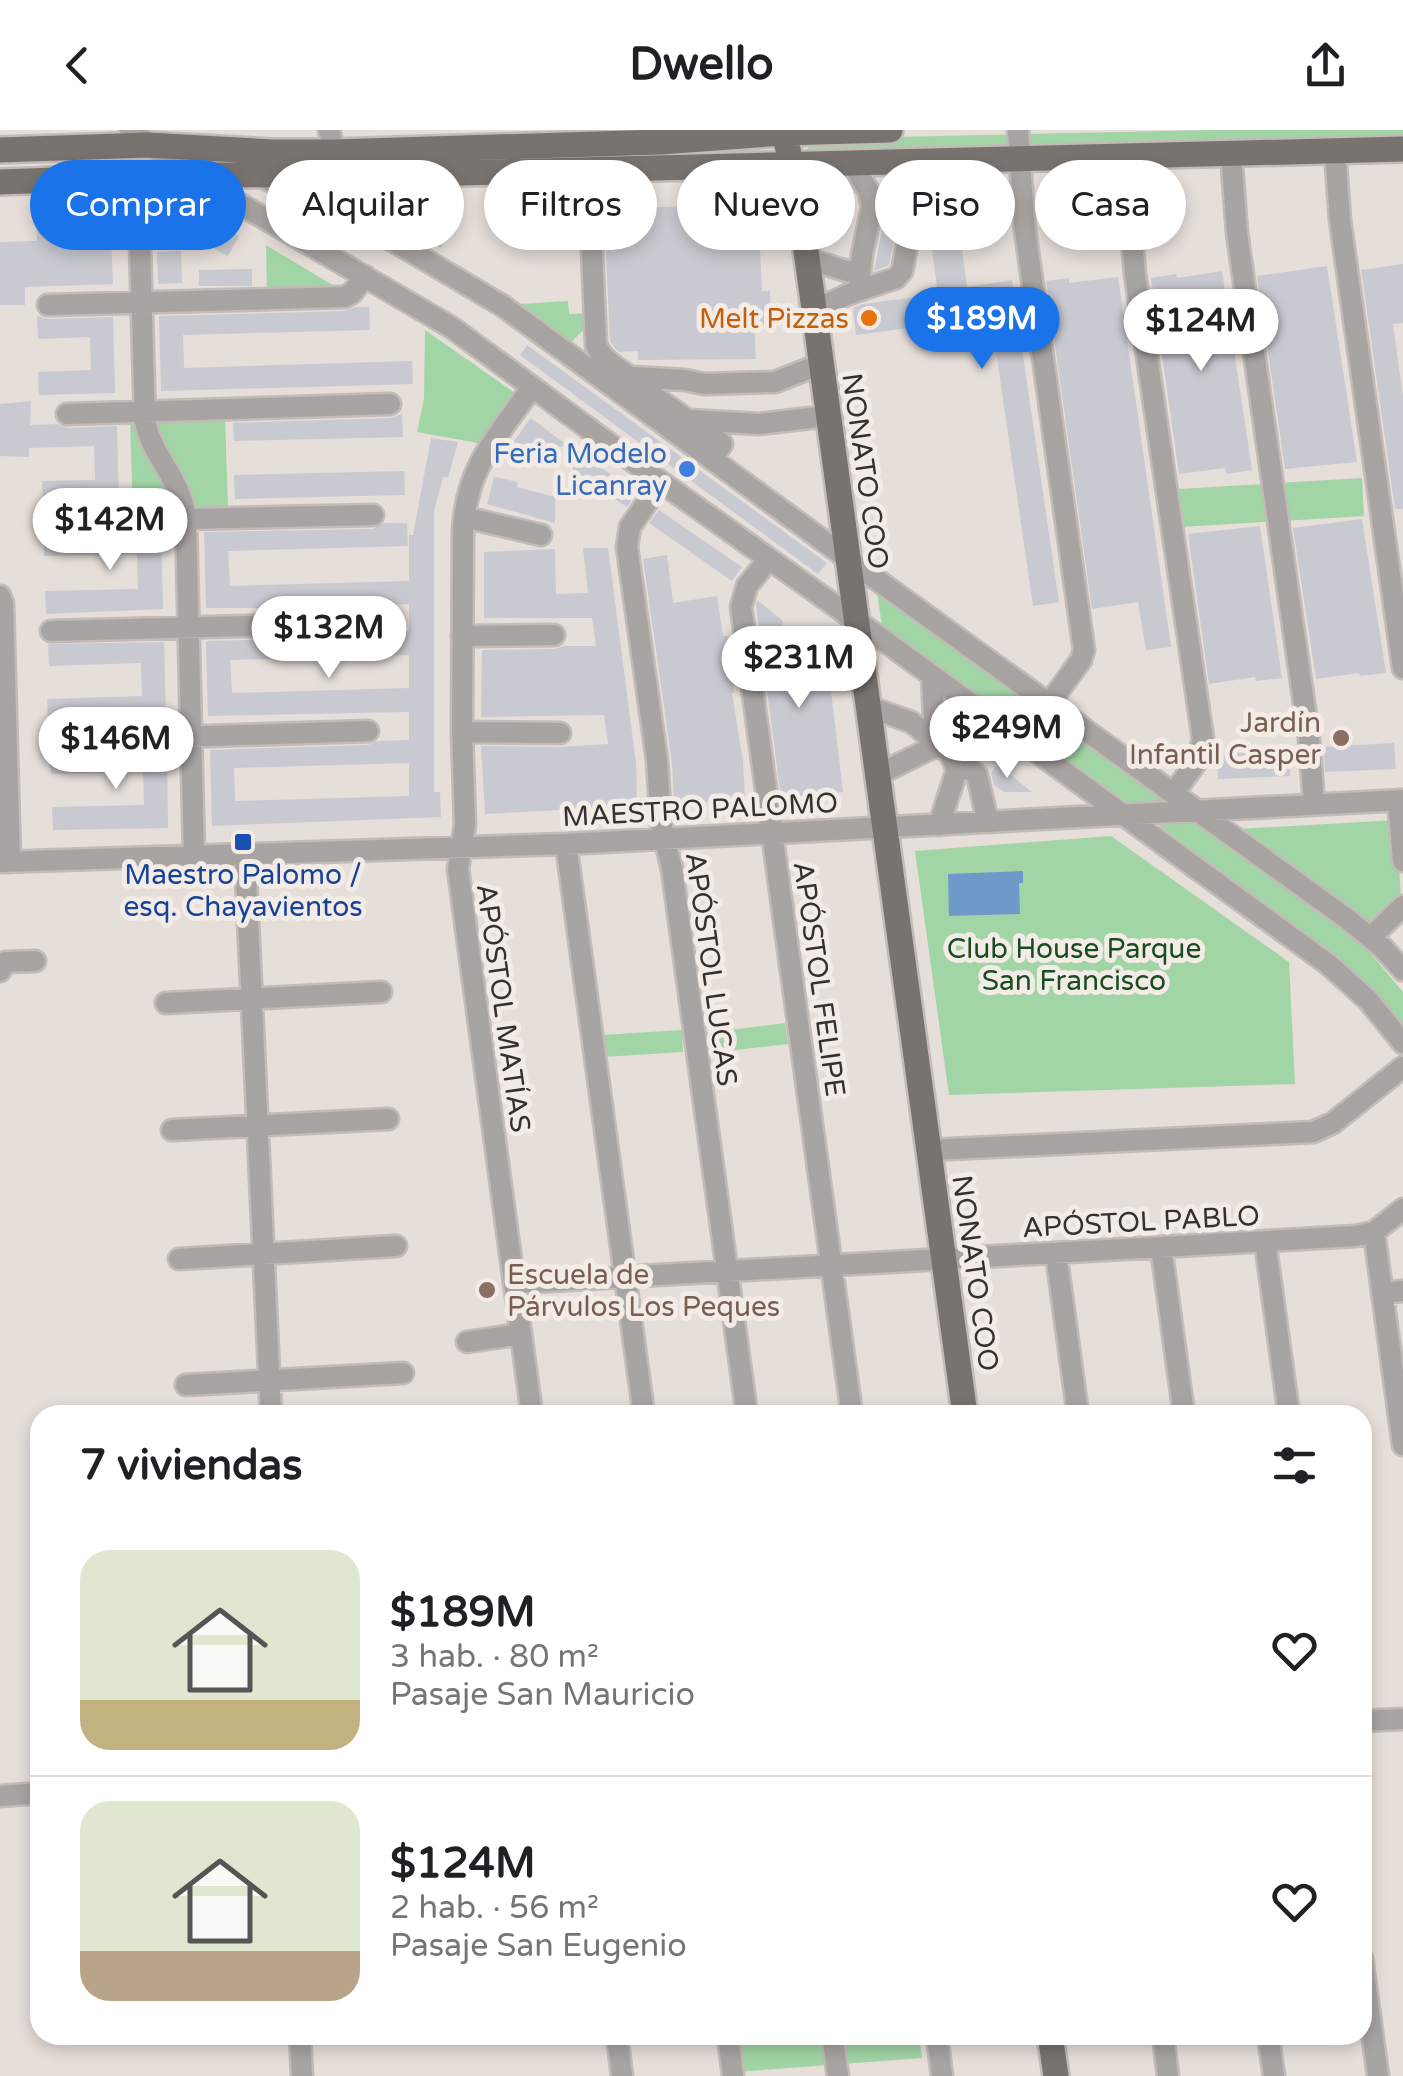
<!DOCTYPE html>
<html lang="es">
<meta charset="utf-8">
<style>
:root{--surface:#fff;--page:#f2f2f2;--text:#202124;--muted:#757577;--line:#e0e0e0;--accent:#1a73e8}
body{margin:0;font-family:"Varela Round",sans-serif;background:var(--page);color:var(--text);height:100vh;display:flex;flex-direction:column;font-size:38px;white-space:nowrap}
*{box-sizing:border-box;margin:0}
p{font-size:32px;color:var(--muted)}
.icon{flex:none;width:55px;height:55px;fill:none;stroke:currentColor;stroke-width:2;stroke-linecap:round;stroke-linejoin:round}
.map{position:relative;flex:1;overflow:hidden}
.details{position:absolute;left:30px;top:1275px;width:1342px;height:640px;display:flex;flex-direction:column;background:var(--surface);border-radius:30px;box-shadow:0 5px 15px #0003}
.details>*{flex:none}
.hud{position:absolute;left:30px;top:30px;width:1345px;height:90px;display:flex;gap:20px}
.price{position:absolute;translate:-50% -85px;padding:0 22px;border-radius:35px;background:#fff;color:#222;font-size:32px;line-height:65px;filter:drop-shadow(0 2px 5px #0008)}
.price::after{content:'';position:absolute;left:50%;top:60px;width:30px;height:22px;margin-left:-15px;background:inherit;clip-path:polygon(0 0,100% 0,50% 100%)}
.price.active{background:var(--accent);color:#fff}
ul{padding:0;list-style:none}
li{display:flex;align-items:center;gap:30px;height:250px;padding:0 50px}
li+li{border-top:2px solid var(--line)}
li span{display:grid;place-items:center;flex:none;width:280px;height:200px;border-radius:30px;color:#555}
li>.icon{margin-inline-start:auto}
span .icon{width:120px;height:120px;fill:#fffc;stroke-width:1}
li b{font-size:42px}
h2{display:flex;justify-content:space-between;align-items:center;height:120px;padding:0 50px;font-size:42px}
.pill{padding:0 35px;border-radius:45px;background:var(--surface);box-shadow:0 5px 15px #0003;font-size:35px;line-height:90px}
.pill.active{background:var(--accent);color:#fff}
header{display:flex;justify-content:space-between;align-items:center;height:130px;padding:0 50px;background:var(--surface);font-size:45px;font-weight:800}
.map>svg:first-child{display:block}
.green{fill:#a2d5a6}
.water{fill:#7098c9}
.building{fill:#c9c9d1;fill-rule:evenodd}
.lines{fill:none;stroke-linecap:round;stroke-linejoin:round}
.minor-casing{stroke:#c2bbb7;stroke-width:25}
.major-casing{stroke:#c2bbb7;stroke-width:30}
.minor{stroke:#a8a4a2;stroke-width:20}
.major{stroke:#79736f;stroke-width:25}
.food-dot{fill:#e8710a;stroke:#f3ebe6;stroke-width:4}
.shop-dot{fill:#3f7fe0;stroke:#f3ebe6;stroke-width:4}
.education-dot{fill:#8d6e63;stroke:#f3ebe6;stroke-width:4}
.transit-dot{fill:#1a4fb4;stroke:#f3ebe6;stroke-width:4}
.labels{text-anchor:middle;stroke-width:10;stroke-linejoin:round;paint-order:stroke}
.food-label{font-size:28px;fill:#c56008;stroke:#f3ebe6;text-anchor:end}
.shop-label{font-size:28px;fill:#366cbe;stroke:#f3ebe6;text-anchor:end}
.street-label{font-size:28px;fill:#34312f;stroke:#f3ebe6}
.education-label{font-size:28px;fill:#785e54;stroke:#f3ebe6;text-anchor:end}
.transit-label{font-size:28px;fill:#164399;stroke:#f3ebe6}
.park-label{font-size:28px;fill:#174d21;stroke:#f3ebe6}
</style>
<header><svg class="icon" aria-label="back" viewBox="0 0 24 24"><path d="M15 5l-7 7 7 7"/></svg>Dwello<svg class="icon" aria-label="share" viewBox="0 0 24 24"><path d="M12 15V3M7 8l5-5 5 5M5 13v7h14v-7"/></svg></header>
<div class="map">
<svg width="1403" height="1946" viewBox="0 0 1403 1946">
<rect width="100%" height="100%" fill="#e6ded9"/>
<path class="green" d="M1210,0H1403V9L809,23L806,9Z
M370,72L428,73L442,118L404,100L371,92Z
M266,115L341,160L267,162Z
M568,171L569,184L588,183V196L570,213L520,174Z
M425,200L515,263L478,313L417,302L424,269Z
M225,288L228,377L133,381L130,291Z
M1362,348L1364,386L1182,397L1179,359Z
M877,462L1359,810L1403,862V900L1370,857L1163,698L882,496Z
M1396,690L1401,767L1372,799L1237,699Z
M1111,706L1289,832L1295,954L949,965L915,721Z
M785,893L788,914L708,923L705,903Z
M682,900L683,922L603,927L601,905Z
M760,1905H919L922,1928L737,1942L735,1907Z"/>
<path class="water" d="M1023,741V753H1019L1020,784L949,786L948,744Z"/>
<path class="building" d="M955,66L967,157L1012,150L1059,472L1033,476L991,187L856,205L853,178L863,174L938,164L927,84L935,68Z
M186,70V94L154,95L153,71Z
M758,75L762,161H770L771,196H754L756,229L638,230V221L618,222L615,218L610,211L604,81L606,78Z
M901,76L889,135L874,141L886,77Z
M114,83L115,106H111L113,154L25,157V175H0V112L37,111L36,86Z
M211,90L239,106L228,126L200,111Z
M181,121L182,153L158,154L157,122Z
M1403,134V193L1393,194L1403,267V379H1395L1361,140Z
M1327,136L1357,332L1285,339L1257,146Z
M252,139V156H199V140Z
M1222,141L1252,340L1226,344L1225,338L1179,344L1151,148L1176,144L1177,148Z
M1118,147L1171,517L1146,520L1138,472L1092,479L1046,151L1069,148V153Z
M354,177H369L370,200L183,205L184,238L412,231L413,254L161,261L159,186L344,181Z
M37,186L48,189L113,187L115,263L39,265L38,242L91,240L90,207L38,209Z
M527,215L827,433L818,444L520,225Z
M31,271L30,295L58,294L67,298L117,296L119,372L43,374L42,351L95,350L94,316L29,318V327L0,326V274Z
M402,284L403,307L234,311L233,293L390,288Z
M531,288L568,316L554,317V326L534,312L517,336L503,326Z
M431,308L458,312L448,348L443,347L434,381V662H440L441,687L212,696L210,620L368,615L377,611L409,610V582L208,586L206,511L368,507L378,502L409,501V474L366,476V479L290,481V478H206L204,402L373,399L384,393H407L408,416L228,421L230,456L409,451V405H413ZM409,525V558L232,563L230,530ZM409,633V666L235,671L234,638Z
M571,319L611,344L609,346L635,365L627,377L573,341Z
M404,341L405,365L235,369L234,345Z
M494,347L518,352L517,357L555,367V393L487,374Z
M659,380L742,437L732,451L649,393Z
M1362,389L1386,543L1360,546L1359,543L1316,549L1293,398Z
M1260,396L1282,548L1256,551L1255,547L1209,554L1188,404Z
M161,403L163,479L46,484L45,461L138,459L137,424L44,426V405Z
M583,418H608L636,633L637,676L485,684L481,616L560,617L608,614L604,585L481,587L482,520L554,519L564,516H596L592,488H484V422L555,419L556,464L588,463Z
M667,425L673,473L717,466L723,506H727L734,563H732L743,631L745,670L674,674L672,633L643,429Z
M757,470L782,490L786,509L818,505L826,561H831L843,662L781,668L756,475Z
M164,512L166,588L48,592L47,569L142,566L141,533L49,536L48,514Z
M1394,613L1396,639L1325,642L1323,617Z
M1288,620L1290,646L1218,649L1217,624Z
M167,622L168,698L53,700L52,677L144,675L143,642L51,644L50,624Z
M997,634L1032,662H1004L994,655L991,643Z"/>
<g class="lines">
<g class="minor-casing">
<path id="minor" d="M130,0L190,45L451,197L661,352L882,509L1328,834L1368,870L1403,913
M329,0L334,22
M1018,0L1024,93L1084,520L1081,530L1049,574
M1335,21L1340,90L1403,538
M1231,23L1237,103L1309,608L1314,674
M1125,26L1135,144L1203,609L1197,631L1174,663
M853,34L869,62L872,77L862,125L858,161
M618,39L590,77L596,215C604,235 629,242 642,258L722,314L711,329
M422,44L437,81
M258,45L395,112L503,176L848,429L1346,788L1383,818L1403,840
M138,46L145,292C153,329 182,349 186,390L194,726
M807,129L847,141L859,142
M48,175L344,167L352,163L365,146
M814,180L849,164L896,148L902,141L914,79L923,61L947,31
M633,247L685,250L704,254L775,252L821,234
M67,284L390,274
M690,290L759,294L828,286
M661,352L630,397L627,417L657,630L661,693L672,739L747,1285
M464,387L541,405
M48,392L373,385
M769,429L747,456L741,477L852,1285
M0,466L3,474L10,732
M51,501L368,493
M462,506L554,505
M932,545L935,611
M869,577L911,592L977,645L988,692
M462,602L560,603
M54,611L368,601
M877,645L940,614
M1398,670L1403,731
M939,695L957,640L949,621L1013,605
M566,714L644,1285
M245,725L271,1285
M0,732L566,714L1403,670
M1371,807L1403,776
M0,841L6,832L35,831
M166,873L381,862
M172,1000L388,989
M929,1020L1313,1002L1333,993L1403,937
M1374,1102L1403,1315
M1265,1111L1289,1285
M1161,1117L1184,1285
M1056,1123L1078,1285
M179,1129L396,1116
M514,1153L1356,1106L1374,1102L1403,1079
M1382,1163L1403,1161
M467,1212L521,1204
M186,1255L403,1243
M532,1285L458,739L465,695L462,602L463,399C467,335 498,306 532,257
M1362,1591L1403,1589
M0,1666L40,1663
M1362,1829L1378,1946
M300,1905L302,1946
M617,1905L622,1946
M728,1905L733,1946
M832,1905L838,1946
M937,1905L942,1946
M1163,1905L1168,1946
M1268,1905L1274,1946"/>
</g>
<g class="major-casing">
<path id="major" d="M783,0L792,35L801,84L965,1285
M0,20L148,15L273,22H334L661,12L783,3L890,0
M0,52L190,45L422,44L1403,19
M356,94C356,74 356,61 369,45
M1050,1905L1056,1946"/>
</g>
<use href="#minor" class="minor"/>
<use href="#major" class="major"/>
</g>
<circle class="food-dot" cx="869" cy="188" r="10"/>
<circle class="shop-dot" cx="687" cy="339" r="10"/>
<g class="education-dot">
<circle cx="1341" cy="608" r="10"/>
<circle cx="487" cy="1160" r="10"/>
</g>
<rect class="transit-dot" x="233" y="702" width="20" height="20" rx="5"/>
<g class="labels">
<g class="food-label">
<text x="849" y="198">Melt Pizzas</text>
</g>
<g class="shop-label">
<text x="667" y="333">Feria Modelo<tspan x="667" dy="32">Licanray</tspan></text>
</g>
<g class="street-label">
<text transform="translate(866 341) rotate(82)" y="10">NONATO COO</text>
<text transform="translate(700 679) rotate(-3)" y="10">MAESTRO PALOMO</text>
<text transform="translate(712 839) rotate(82)" y="10">APÓSTOL LUCAS</text>
<text transform="translate(820 849) rotate(82)" y="10">APÓSTOL FELIPE</text>
<text transform="translate(504 878) rotate(82)" y="10">APÓSTOL MATÍAS</text>
<text transform="translate(1141 1091) rotate(-3)" y="10">APÓSTOL PABLO</text>
<text transform="translate(976 1143) rotate(82)" y="10">NONATO COO</text>
</g>
<g class="education-label">
<text x="1321" y="602">Jardín<tspan x="1321" dy="32">Infantil Casper</tspan></text>
<text x="507" y="1154" text-anchor="start">Escuela de<tspan x="507" dy="32">Párvulos Los Peques</tspan></text>
</g>
<g class="transit-label">
<text x="243" y="754">Maestro Palomo /<tspan x="243" dy="32">esq. Chayavientos</tspan></text>
</g>
<g class="park-label">
<text x="1074" y="828">Club House Parque<tspan x="1074" dy="32">San Francisco</tspan></text>
</g>
</g>
</svg>
<b class="price active" style="left:982px;top:242px">$189M</b>
<b class="price" style="left:1201px;top:244px">$124M</b>
<b class="price" style="left:110px;top:443px">$142M</b>
<b class="price" style="left:329px;top:551px">$132M</b>
<b class="price" style="left:799px;top:581px">$231M</b>
<b class="price" style="left:1007px;top:651px">$249M</b>
<b class="price" style="left:116px;top:662px">$146M</b>
<div class="hud">
<a class="pill active">Comprar</a>
<a class="pill">Alquilar</a>
<a class="pill">Filtros</a>
<a class="pill">Nuevo</a>
<a class="pill">Piso</a>
<a class="pill">Casa</a>
</div>
<section class="details">
<h2>7 viviendas<svg class="icon" aria-label="filters" viewBox="0 0 24 24"><path d="M4 7h16M4 17h16"/><circle cx="9" cy="7" r="2"/><circle cx="15" cy="17" r="2"/></svg></h2>
<ul>
<li><span style="background:linear-gradient(#dfe7d0 75%,#c2b280 0)"><svg class="icon" aria-label="home" viewBox="0 0 24 24"><path d="M3 11l9-7 9 7M6 9v11h12V9"/></svg></span><div><b>$189M</b><p>3 hab. · 80 m²</p><p>Pasaje San Mauricio</p></div><svg class="icon" aria-label="heart" viewBox="0 0 24 24"><path d="M12 20l-8-8c-3-5 5-10 8-4 3-6 11-1 8 4z"/></svg></li>
<li><span style="background:linear-gradient(#dfe7d0 75%,#b9a48a 0)"><svg class="icon" aria-label="home" viewBox="0 0 24 24"><path d="M3 11l9-7 9 7M6 9v11h12V9"/></svg></span><div><b>$124M</b><p>2 hab. · 56 m²</p><p>Pasaje San Eugenio</p></div><svg class="icon" aria-label="heart" viewBox="0 0 24 24"><path d="M12 20l-8-8c-3-5 5-10 8-4 3-6 11-1 8 4z"/></svg></li>
</ul>
</section>
</div>
